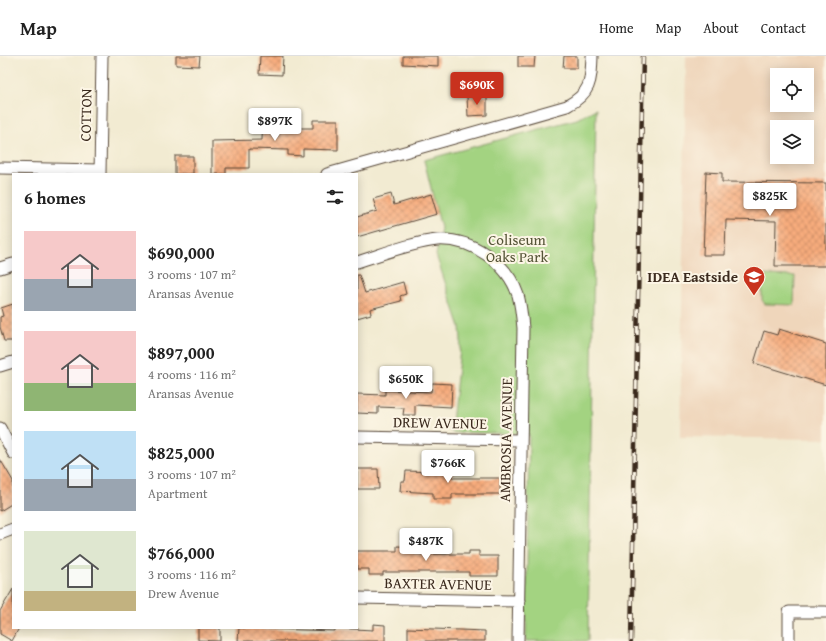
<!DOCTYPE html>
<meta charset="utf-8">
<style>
:root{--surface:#fff;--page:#f2f2f2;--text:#222;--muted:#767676;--line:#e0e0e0;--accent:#c8321e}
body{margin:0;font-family:"Gentium Book Plus",serif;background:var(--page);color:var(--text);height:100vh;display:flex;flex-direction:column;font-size:15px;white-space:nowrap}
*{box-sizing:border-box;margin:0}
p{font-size:13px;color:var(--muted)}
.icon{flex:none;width:22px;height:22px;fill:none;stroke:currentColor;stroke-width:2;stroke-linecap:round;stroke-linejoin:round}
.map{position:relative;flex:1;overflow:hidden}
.details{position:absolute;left:12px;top:117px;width:346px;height:456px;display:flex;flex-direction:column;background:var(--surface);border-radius:0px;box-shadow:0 2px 10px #0003}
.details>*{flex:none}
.buttons{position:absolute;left:770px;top:12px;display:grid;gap:8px}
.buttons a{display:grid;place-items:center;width:44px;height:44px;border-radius:0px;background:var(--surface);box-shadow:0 2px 10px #0003;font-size:20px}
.price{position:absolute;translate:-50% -34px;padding:0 9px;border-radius:4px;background:#fff;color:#222;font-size:13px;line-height:26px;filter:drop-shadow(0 1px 2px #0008)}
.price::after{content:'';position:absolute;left:50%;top:24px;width:12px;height:9px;margin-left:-6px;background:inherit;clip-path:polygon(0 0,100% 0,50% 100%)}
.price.selected{background:var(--accent);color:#fff}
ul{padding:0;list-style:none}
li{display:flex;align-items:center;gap:12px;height:100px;padding:0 12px}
li span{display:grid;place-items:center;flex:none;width:112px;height:80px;border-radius:0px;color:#555}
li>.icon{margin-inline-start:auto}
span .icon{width:48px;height:48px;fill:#fffc;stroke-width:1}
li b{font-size:17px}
h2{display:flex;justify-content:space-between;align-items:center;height:48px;padding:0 12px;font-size:17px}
header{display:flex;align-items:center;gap:24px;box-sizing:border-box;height:56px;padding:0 20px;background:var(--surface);border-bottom:1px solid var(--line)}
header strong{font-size:19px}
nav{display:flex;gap:22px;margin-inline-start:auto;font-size:14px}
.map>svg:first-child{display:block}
.built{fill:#efd6bb;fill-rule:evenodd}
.park{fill:#a3d381;stroke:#6f7e50}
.building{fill:url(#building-cross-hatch)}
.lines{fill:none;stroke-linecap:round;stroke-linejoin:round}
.minor-casing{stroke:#564739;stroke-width:13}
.minor{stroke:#fff;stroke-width:11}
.rail-casing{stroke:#3b2a1e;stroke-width:4.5}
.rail{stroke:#fcf5e5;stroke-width:3;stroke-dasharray:9;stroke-linecap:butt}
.labels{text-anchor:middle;stroke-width:4;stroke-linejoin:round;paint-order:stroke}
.street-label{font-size:15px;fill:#3b2a1e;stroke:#fcf5e5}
.park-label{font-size:15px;fill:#555437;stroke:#fcf5e5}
.poi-label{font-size:15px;font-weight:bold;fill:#3b2a1e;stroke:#fcf5e5;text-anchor:end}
</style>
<header>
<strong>Map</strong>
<nav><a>Home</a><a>Map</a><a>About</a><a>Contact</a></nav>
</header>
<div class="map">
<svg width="826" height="585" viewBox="0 0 826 585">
<defs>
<pattern id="building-cross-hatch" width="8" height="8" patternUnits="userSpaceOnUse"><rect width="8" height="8" fill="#f7ac7d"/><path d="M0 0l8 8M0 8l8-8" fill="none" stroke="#c98c66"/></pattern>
</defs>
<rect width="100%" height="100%" fill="#fcf5e5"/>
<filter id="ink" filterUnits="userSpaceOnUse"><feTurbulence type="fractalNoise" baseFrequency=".025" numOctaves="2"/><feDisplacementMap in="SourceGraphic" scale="8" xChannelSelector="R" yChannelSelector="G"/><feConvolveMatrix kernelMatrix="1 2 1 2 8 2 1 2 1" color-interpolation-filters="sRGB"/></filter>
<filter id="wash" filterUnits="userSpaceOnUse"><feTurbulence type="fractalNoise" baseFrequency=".012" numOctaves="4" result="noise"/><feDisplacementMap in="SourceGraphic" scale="16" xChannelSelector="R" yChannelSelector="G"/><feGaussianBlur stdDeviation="0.9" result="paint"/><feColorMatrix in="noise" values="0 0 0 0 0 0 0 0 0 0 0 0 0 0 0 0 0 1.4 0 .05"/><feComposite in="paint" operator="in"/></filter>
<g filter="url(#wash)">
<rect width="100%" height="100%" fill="#f2ebd2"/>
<path class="built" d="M686,0H826V383L680,381ZM777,19H807V49H777ZM777,71H807V101H777Z"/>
<path class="park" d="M596,53L588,585H526L529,378L451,376L461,284L460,271L436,199L441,172L424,104L577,63Z
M762,219L795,220L794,249L765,248L762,244Z"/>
<g id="blocks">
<path class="building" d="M176,0H200L199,10L176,9Z
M260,0H283L282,19L259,18Z
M403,0H438V10L403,8Z
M518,0H535L534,11H518Z
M564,0H577V12H563Z
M487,40V59L468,60L467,41Z
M263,57H282V72H313V64H338V94L303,93V100L288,99V94L249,93V112H226V118H212V85L262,84Z
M175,100H193V118H175Z
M706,116L722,117V126L826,127V210H775L776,165L726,164L725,199H703Z
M391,138L394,149L431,138L437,158L357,181V161L377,155L373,143Z
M357,219H359L365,237L403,226L406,238L400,240L401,245L370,253L371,258L357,262Z
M13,248V285H4L0,271V261L3,260L1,252Z
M779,273L826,288V329L754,307L764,275L777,279Z
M432,327L452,328L451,351L415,349V359H403L404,352L378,351V358L357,357V338L385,339V334L431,336Z
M0,403L13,425V447L0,455Z
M434,410H453L452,422H500V438H452V443H433V437L400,435L401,425H405L406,415L434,416Z
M357,413H378L379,433H357Z
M397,490L415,491L414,498H469V495H479V500H498V520H469V516H383V519H369V513H357V495H397Z
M13,533V572H19L12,585L0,578V555Z
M373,568L385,569V585H238L239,572L335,575V572L373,574Z
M198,572H220V585L198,584Z
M408,572L485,575V585H408Z"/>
</g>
</g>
<g filter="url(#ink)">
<use href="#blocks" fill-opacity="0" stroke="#564739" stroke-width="1"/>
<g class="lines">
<g class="minor-casing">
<path id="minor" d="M0,112L100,114
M100,118L102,0
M327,118L567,50C591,37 591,26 592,0
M357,206C383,198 410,187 437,184C471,182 507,206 518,239C521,250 522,261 523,272L518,585
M0,212L13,208
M0,310L13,306
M0,372L13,397
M357,381L521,384
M0,478L13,473
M357,542L519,545
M789,585V556H826"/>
</g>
<use href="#minor" class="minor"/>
<g class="rail-casing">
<path id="rail" d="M631,585L643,0"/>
</g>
<use href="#rail" class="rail"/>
</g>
</g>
<defs>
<g id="school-pin" transform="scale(1.15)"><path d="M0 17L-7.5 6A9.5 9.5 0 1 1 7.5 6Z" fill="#c8321e" stroke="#fcf5e5"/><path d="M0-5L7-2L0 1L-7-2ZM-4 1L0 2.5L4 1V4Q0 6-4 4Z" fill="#fff"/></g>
</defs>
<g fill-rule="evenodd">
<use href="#school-pin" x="754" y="221"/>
</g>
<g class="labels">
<g class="street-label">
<text transform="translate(86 59) rotate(-89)" y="5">COTTON</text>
<text transform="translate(440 367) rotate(1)" y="5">DREW AVENUE</text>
<text transform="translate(506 384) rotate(-89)" y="5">AMBROSIA AVENUE</text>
<text transform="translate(438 528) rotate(1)" y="5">BAXTER AVENUE</text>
</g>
<g class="park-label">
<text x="517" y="189">Coliseum<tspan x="517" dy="17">Oaks Park</tspan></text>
</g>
<g class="poi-label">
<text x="738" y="226">IDEA Eastside</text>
</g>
</g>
</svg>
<div class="buttons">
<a><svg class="icon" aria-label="locate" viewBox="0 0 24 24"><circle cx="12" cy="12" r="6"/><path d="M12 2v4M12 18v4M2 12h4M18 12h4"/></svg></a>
<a><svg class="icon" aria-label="layers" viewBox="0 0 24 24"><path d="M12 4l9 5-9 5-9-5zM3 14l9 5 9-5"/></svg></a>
</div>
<b class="price selected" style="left:477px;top:50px">$690K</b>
<b class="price" style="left:275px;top:86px">$897K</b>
<b class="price" style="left:770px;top:161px">$825K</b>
<b class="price" style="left:406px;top:344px">$650K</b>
<b class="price" style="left:448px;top:428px">$766K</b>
<b class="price" style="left:426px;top:506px">$487K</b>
<section class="details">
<h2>6 homes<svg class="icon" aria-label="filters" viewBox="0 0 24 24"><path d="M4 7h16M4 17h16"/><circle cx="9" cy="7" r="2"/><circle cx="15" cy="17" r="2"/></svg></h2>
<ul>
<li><span style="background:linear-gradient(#f6c9c9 60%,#9aa5b1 0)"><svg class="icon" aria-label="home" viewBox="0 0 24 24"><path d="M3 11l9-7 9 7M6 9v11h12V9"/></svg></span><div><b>$690,000</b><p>3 rooms · 107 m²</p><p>Aransas Avenue</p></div></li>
<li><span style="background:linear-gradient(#f6c9c9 65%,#8fb573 0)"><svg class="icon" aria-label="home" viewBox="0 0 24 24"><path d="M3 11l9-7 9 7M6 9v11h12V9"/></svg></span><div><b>$897,000</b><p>4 rooms · 116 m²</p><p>Aransas Avenue</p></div></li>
<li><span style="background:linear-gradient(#bfe0f5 60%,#9aa5b1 0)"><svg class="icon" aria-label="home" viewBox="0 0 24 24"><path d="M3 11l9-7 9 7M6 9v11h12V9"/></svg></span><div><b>$825,000</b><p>3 rooms · 107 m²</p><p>Apartment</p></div></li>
<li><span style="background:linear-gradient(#dfe7d0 75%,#c2b280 0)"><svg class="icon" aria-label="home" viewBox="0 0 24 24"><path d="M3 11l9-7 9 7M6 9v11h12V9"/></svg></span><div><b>$766,000</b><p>3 rooms · 116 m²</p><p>Drew Avenue</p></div></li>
</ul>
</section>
</div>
